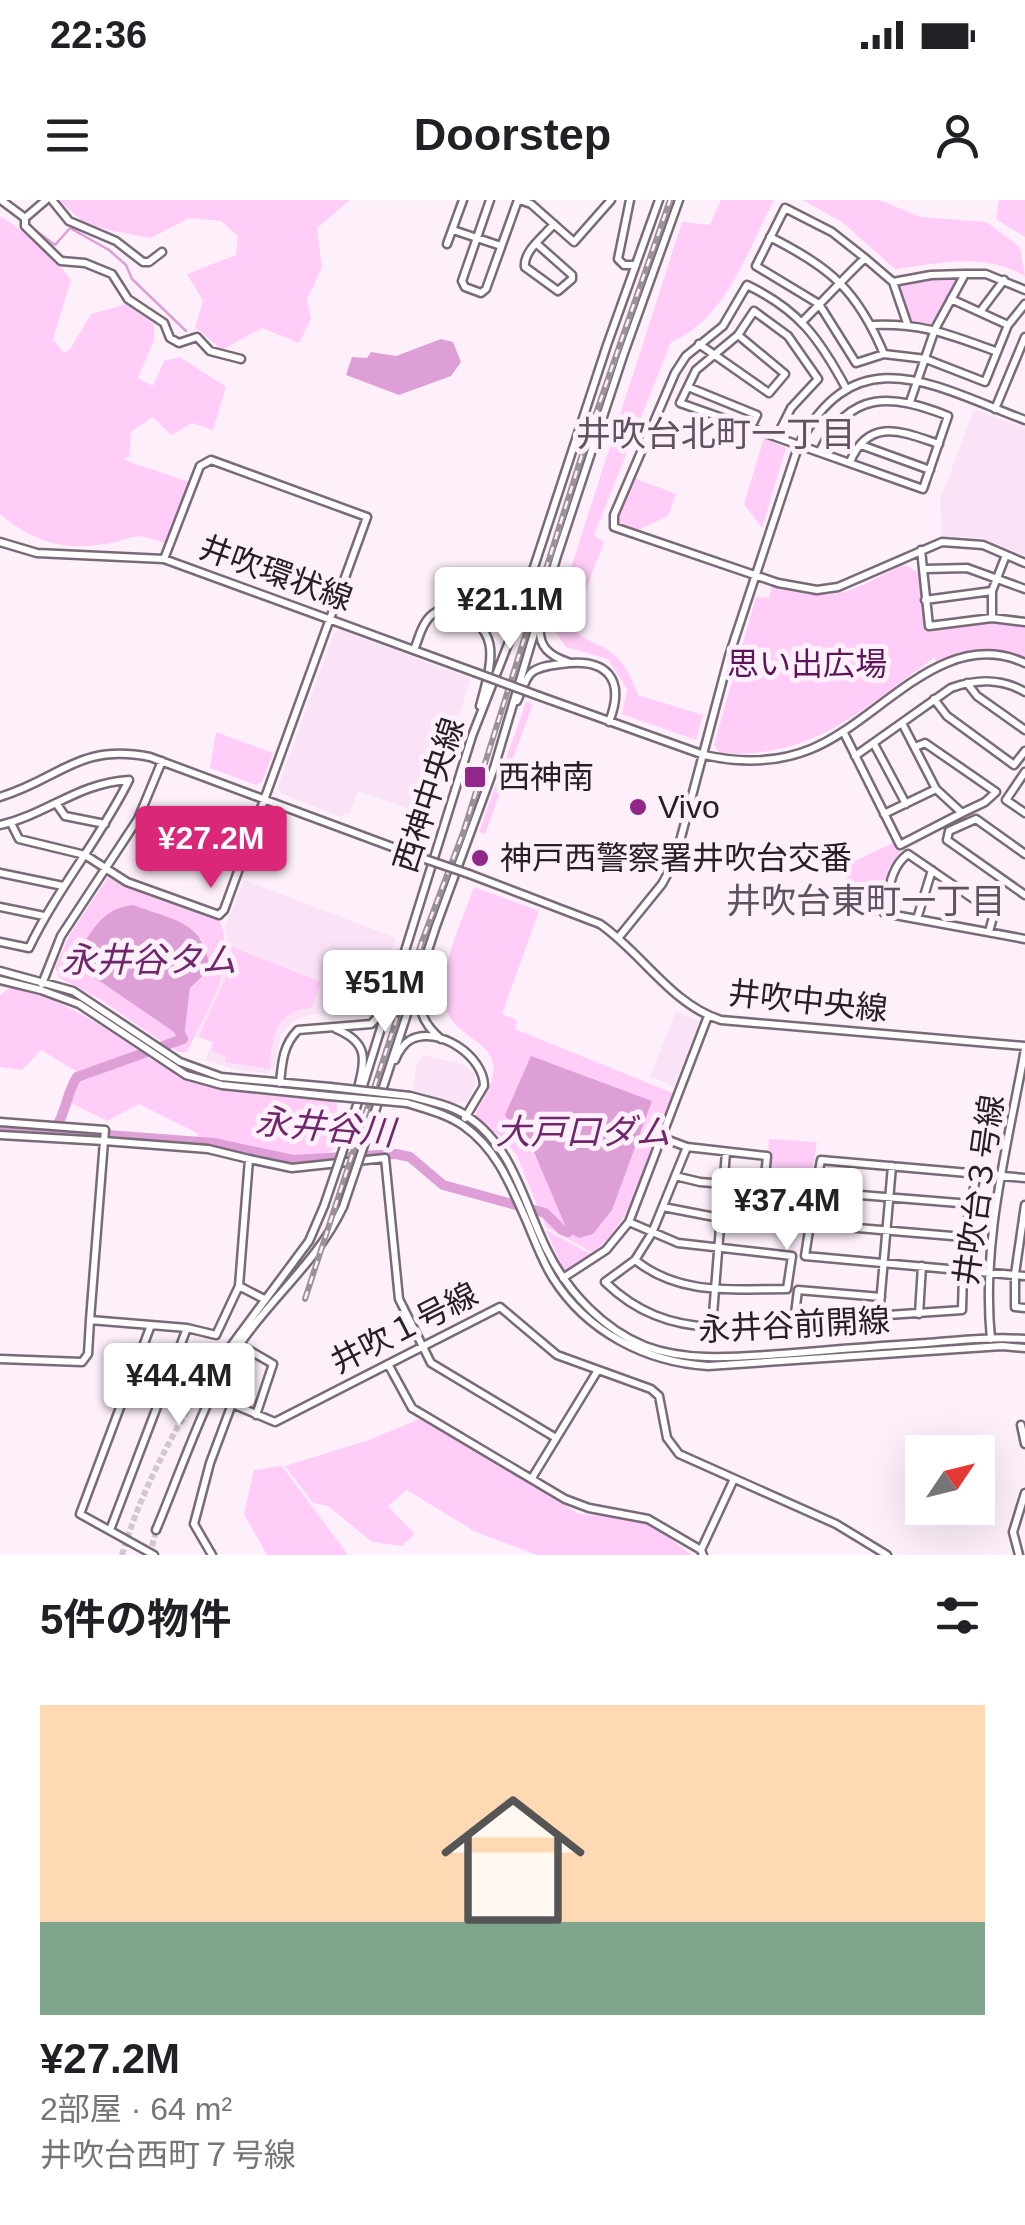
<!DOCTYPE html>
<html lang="ja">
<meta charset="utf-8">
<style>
:root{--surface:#fff;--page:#f6f6f6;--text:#202124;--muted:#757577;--accent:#db2777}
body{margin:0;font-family:Arial,"Noto Sans JP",sans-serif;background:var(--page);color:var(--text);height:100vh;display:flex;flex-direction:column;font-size:38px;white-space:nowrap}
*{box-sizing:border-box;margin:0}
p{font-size:32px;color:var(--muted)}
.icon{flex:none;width:55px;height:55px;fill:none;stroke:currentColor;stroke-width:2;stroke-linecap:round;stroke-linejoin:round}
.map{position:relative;height:1355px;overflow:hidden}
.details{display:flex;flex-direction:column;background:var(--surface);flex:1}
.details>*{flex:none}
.needle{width:65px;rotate:55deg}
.controls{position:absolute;left:905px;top:1235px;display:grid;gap:20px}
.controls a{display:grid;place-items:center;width:90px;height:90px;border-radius:0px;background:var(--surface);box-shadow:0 10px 40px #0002;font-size:50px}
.price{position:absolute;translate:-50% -85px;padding:0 22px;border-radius:10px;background:#fff;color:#222;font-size:32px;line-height:65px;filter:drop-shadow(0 2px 5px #0008)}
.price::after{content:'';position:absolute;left:50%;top:60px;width:30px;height:22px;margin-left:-15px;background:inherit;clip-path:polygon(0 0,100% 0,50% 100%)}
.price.current{background:var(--accent);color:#fff}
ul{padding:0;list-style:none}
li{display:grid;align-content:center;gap:20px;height:530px;padding:0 40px}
li span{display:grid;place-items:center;height:310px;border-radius:0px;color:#555}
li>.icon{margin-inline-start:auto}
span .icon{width:180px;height:180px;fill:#fffc;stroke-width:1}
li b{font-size:42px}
h2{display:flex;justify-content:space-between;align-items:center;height:120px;padding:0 40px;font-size:42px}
.status{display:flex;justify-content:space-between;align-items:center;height:70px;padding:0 50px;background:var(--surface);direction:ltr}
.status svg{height:28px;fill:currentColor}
header{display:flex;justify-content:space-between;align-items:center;height:130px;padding:0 40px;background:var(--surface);font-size:45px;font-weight:700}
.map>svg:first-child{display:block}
.built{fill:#fae3f7}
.green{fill:#ffcdf8;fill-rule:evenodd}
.water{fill:#dd9fd6}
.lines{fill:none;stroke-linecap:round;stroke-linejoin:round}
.stream{stroke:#dd9fd6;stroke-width:2.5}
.river{stroke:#dd9fd6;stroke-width:10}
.minor-tunnel{stroke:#d2c6d0;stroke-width:6;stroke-dasharray:6 3;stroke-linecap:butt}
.minor-casing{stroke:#796a77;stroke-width:11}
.minor{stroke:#fff;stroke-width:6}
.rail-casing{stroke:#9b9199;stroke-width:6}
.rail{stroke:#fdf0fb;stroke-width:2.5;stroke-dasharray:8;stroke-linecap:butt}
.minor-bridge-casing{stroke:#796a77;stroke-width:11;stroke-linecap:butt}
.minor-bridge{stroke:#fff;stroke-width:6}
.poi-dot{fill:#91278b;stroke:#fdf0fb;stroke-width:4}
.labels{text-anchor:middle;stroke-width:10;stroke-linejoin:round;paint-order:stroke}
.street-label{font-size:32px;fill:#262025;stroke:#fdf0fb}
.park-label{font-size:32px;fill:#5e1459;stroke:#fdf0fb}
.poi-label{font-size:32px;fill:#262025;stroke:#fdf0fb;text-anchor:start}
.neighbourhood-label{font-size:35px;fill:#60525e;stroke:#fdf0fb}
.water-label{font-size:35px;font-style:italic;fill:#6f266a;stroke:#fdf0fb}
</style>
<div class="status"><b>22:36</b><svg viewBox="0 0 49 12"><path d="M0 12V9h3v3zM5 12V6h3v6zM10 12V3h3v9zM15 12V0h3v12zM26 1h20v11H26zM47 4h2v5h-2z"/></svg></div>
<header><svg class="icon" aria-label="menu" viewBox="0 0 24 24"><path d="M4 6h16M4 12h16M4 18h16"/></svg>Doorstep<svg class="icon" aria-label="person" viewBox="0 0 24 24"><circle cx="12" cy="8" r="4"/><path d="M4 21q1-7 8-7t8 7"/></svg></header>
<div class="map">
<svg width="1025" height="1355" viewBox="0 0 1025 1355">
<rect width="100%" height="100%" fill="#fdf0fb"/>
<path class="built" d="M974,209L1025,228V355L981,338L942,336L940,300Z
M341,430L471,479L426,615L358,591L350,613L341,617L280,593L278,587L334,433Z
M244,680L396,738L371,803L350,810L308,815L291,823L281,834L274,868L268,873L239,870L205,860L212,843L196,836L230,759L225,727Z
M676,811L699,821L674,887L650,876Z
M423,855L463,864L475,874V886L468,901L456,904L413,890L416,866Z"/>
<path class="green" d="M58,0H350L317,28L322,68L307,99L311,119L299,143L262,128L222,150L195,127L203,101L187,74L236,55L238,36L221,21L189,18L151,38L108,30L82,21Z
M721,0H774C748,49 726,120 671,142L594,335L604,342L572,426C581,439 591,441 605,448C622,458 632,477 638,495L703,515L696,540L622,514L627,489L608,459L566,447L552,427L682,22L710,25Z
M803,0H879L921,17L986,22L1020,47L1025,76C983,52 940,63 895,69L842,22Z
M999,0H1025V37L996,19Z
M0,16C28,34 51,53 71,80L53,139L64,153L70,149L91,114L127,104L154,124V140L138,178L153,186L164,161L180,157L226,187L213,230L192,223L171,235L153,217L131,232L129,257H123L127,261L189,282L166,344C131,330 137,339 105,344C62,351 32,341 0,314Z
M959,77L935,124L909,121L897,84L930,78Z
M764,238L786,248L762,328L744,304Z
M634,278L676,294L668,316L638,330L620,325L617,319Z
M902,365C931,370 926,406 931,431C964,423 991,419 1025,427V458C995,445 965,449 936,462L935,457C864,508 813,560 720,553L714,545L756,397L769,398L772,386C831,405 851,392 902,365Z
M526,501L533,504L485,634L479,632C494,587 512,546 526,501Z
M216,532L273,553L262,582L256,585L210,568Z
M895,642L900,652L888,669L875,717L839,708L850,663Z
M108,677L125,687L219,720C240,764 205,813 187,852H178L165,844L101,800L60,778L55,768L69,736ZM201,736L210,769L190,788L185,830L177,834Z
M474,687L539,711L502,814L517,820L515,829L675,894C653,948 639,1015 593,1053L546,1027L517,956L501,937L477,919L476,912C527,834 452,851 444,801C438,771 464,716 474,687ZM521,932L603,1023L545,974Z
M232,747L321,782L312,807C274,812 272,836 270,869L225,862L226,856L211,851L214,843L199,836L232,764Z
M10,788C61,798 97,822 139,851L79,873L41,850L22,870L0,867V795Z
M145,857L209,887L337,901L336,947C311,972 231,942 198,937L197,933L139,904L107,921L71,903L81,879Z
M769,939L817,942L809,990L766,985Z
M546,1030L594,1056L567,1070L563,1069Z
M422,1218L579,1314L626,1318L655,1326L691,1355H537L474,1331L407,1290L388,1306L415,1334L402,1346L372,1342L328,1306L313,1303L285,1266L369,1240Z
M282,1266L348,1355H267L244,1314L254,1270Z"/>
<path class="water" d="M441,139L453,142L461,162L451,176L399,195L346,175L352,157L367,158L371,152L396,156Z
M133,705C174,721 204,720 210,769L190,788L185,830L177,834L72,762C91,735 98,709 133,705Z
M531,856L652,901L612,1010L593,1034L579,1038L568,1032L533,950L505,915Z"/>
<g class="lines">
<path class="stream" d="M0,4L55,45L70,28L109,50L126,65L132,79L186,131"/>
<path class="river" d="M0,927L214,943L293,960L396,954L410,957L443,985L545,1013L562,1030L568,1032
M54,931C66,914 66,894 77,877L183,839L174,820"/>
<path class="minor-tunnel" d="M122,1355C140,1293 171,1236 205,1181
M150,1355L156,1330"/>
<g class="minor-casing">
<path id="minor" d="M1,0L25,18V26L61,61L85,63L112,74L128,99L164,123L170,138L179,143L197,137L210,151L241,159
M52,0L69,21L116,41L143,62H149L162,52
M490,0L462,81L465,87L481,93L486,89L518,0
M520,0L531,4L574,42L611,0
M630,0L618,59L624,65H635
M25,18L46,0
M453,30L501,46
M770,37C831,68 857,90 884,154
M447,44L463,0
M537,44L572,75V79L558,91L525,67C523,51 544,36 554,24
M865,58L893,82L931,75L964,74
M893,82L907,123
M951,99L1008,125
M980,112L1004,80
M803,121C824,100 844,78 865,58L832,32L785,8L756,66L819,104L856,163L884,154L926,159L985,182L1008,125L1025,104
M872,125C923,123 948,134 995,151
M699,144L769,193L785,174L738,135
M688,187L757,215L751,227
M846,188C819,138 799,110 747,85L723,126L686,156L675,173L614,315V327L778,383L817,390L838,387L942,342L983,345L1025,363
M910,202L935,129L965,74H986L1025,90
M995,209L1025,137
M777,236L791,208L818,179L788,136L754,111L738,135L696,170L680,203L923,289L948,216C892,194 850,189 820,251
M861,245L930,270
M850,262C869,216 903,232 939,244
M0,342L37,353L164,359L474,472
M921,350L929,426L992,418L1025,422
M925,369L967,368L1025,389
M925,400L992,391
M448,408C505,426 492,461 480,506
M992,418V391L1006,355
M540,426C538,447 550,456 568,462
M414,450C419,438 422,422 433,414C459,393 502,436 520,398
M967,483L977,496L1025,530
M539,496L704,555C740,563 777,563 811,549C880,521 943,425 1025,463
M934,499L947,516L1014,565L1025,551
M517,501C521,493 525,479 531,473C539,466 552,465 561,464C607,457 626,479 609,522
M844,533L900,645L962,613L936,589L902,523
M874,544L906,604
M915,547L925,543L996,592L985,602L962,613
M855,556L951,488C977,479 1001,478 1025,492
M1025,572L1006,600L1025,613
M0,597C62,578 78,543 150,557L422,658
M56,603L65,616L105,624
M884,614L936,589
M11,623L19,639L85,655L127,682L219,715L224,710L367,317L211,260L200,266L164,359
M0,625C48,614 78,583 129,580C100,639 57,689 29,748L0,742
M1025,654L976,619L949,631L947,640L1025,695
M0,673L63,686
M469,674L600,724C641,752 672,805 721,820L1025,846
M0,707L44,716
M917,719L932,670
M989,732L994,713L908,654C890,667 889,691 884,713L1025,739
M619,737L662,684L675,660L729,456L799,244C857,135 936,187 1025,220
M0,771L73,791L180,862L221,877L330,887
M425,772C418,802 416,818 441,839
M0,780L41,790L79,804L186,875L222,885L329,896
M42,784L61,736L138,619L162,561
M336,829C370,843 365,860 357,892
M395,860C398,853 403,844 410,840C438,825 484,856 484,886L465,918
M280,883C282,862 283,845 298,830L371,824L385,809
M410,896C428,901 451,905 467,916C514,947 524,1005 548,1052C568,1092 603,1129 645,1146C687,1162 736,1157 781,1154C829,1150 878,1146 926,1143C959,1140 992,1137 1025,1139
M407,903C426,909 447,914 464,926C495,948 509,981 524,1015C533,1035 541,1059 553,1078C587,1132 646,1162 708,1166L1002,1146L1025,1148
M0,922L105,930L104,941L208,949L249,959L239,1086L216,1135L187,1128L90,1120L88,1154L82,1162L0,1159
M0,935L104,941L90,1120
M663,938L687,947L767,956L764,987
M687,947L652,1033L635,1060L605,1082C636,1112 670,1125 712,1127L962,1110L964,1037L977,973
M363,948L436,726L494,568L557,356L623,156L679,0
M342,953L472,536L512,434L607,145L659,0
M249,959L292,968L385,958L399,1099L431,1163L556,1238
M675,976L700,982L971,1004
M815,992L821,960L1025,978
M1025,1005L1015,1074V1107L1025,1108
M663,1007L720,1018L798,1023L804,992
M629,1022L678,1043L792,1056L787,1089C733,1089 680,1096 635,1060
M964,1037L810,1024L805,1056L1025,1076
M563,1078L606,1050L629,1022L708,816
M239,1086L264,1099
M919,1114L922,1066
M879,1116L892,966
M794,1122L798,1090L881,1097
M151,1125L80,1314L154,1355
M712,1127L726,952
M991,1139C981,1042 1008,944 1025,849
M240,1145L273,1164L256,1215
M388,1164L412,1208L565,1299L589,1308L648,1319L701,1350L703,1355
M169,1173L195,1186
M205,1181L309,1041L324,1006
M230,1203L275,1222L500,1107L557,1155L651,1189L659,1196L667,1238L679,1254L836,1324L887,1355
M1021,1225L1025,1244
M532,1278L598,1170
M110,1330L187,1128
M156,1330C181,1271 206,1193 242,1141C276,1093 318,1060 343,1007
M701,1350L734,1279
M212,1355L194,1324L210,1263L232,1204
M1019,1355L1013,1332L1025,1293"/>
</g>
<use href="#minor" class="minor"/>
<g class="rail-casing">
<path id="rail" d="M305,1099L422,741L464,630L585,245L670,0"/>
</g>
<use href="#rail" class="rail"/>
<g class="minor-bridge-casing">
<path id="minor-bridge" d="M474,472L539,496
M422,658L469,674
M330,887L410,896
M329,896L407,903
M324,1006L342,953
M343,1007L363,948
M195,1186L230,1203"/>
</g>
<use href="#minor-bridge" class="minor-bridge"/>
</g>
<g class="poi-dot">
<rect x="463" y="565" width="24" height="24" rx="5"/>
<circle cx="638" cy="607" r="10"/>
<circle cx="480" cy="658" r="10"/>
</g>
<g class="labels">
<g class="street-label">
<text transform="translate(276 373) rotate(20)" y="11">井吹環状線</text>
<text transform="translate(429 595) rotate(-72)" y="11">西神中央線</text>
<text transform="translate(808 801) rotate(6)" y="11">井吹中央線</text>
<text transform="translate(979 990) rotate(-82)" y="11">井吹台３号線</text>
<text transform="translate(794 1125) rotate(-3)" y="11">永井谷前開線</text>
<text transform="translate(404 1128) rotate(-27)" y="11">井吹１号線</text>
</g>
<g class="park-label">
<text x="807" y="475">思い出広場</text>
</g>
<g class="poi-label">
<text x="498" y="588">西神南</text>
<text x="658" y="618">Vivo</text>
<text x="500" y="669">神戸西警察署井吹台交番</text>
</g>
<g class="neighbourhood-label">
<text x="716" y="246">井吹台北町一丁目</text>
<text x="866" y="713">井吹台東町一丁目</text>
</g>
<g class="water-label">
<text x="149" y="772">永井谷タム</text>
<text transform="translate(325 927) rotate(5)" y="12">永井谷川</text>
<text x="583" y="944">大戸口ダム</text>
</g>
</g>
</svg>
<div class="controls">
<a><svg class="needle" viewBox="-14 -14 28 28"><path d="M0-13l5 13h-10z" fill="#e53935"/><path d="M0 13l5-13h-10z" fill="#757577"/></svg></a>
</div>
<b class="price" style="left:510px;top:452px">¥21.1M</b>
<b class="price current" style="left:211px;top:691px">¥27.2M</b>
<b class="price" style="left:385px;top:835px">¥51M</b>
<b class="price" style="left:787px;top:1053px">¥37.4M</b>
<b class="price" style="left:179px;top:1228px">¥44.4M</b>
</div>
<section class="details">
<h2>5件の物件<svg class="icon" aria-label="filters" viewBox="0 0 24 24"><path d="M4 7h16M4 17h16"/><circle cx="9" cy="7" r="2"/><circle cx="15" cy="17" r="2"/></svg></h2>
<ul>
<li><span style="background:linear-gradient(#ffd9b3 70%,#7fa58c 0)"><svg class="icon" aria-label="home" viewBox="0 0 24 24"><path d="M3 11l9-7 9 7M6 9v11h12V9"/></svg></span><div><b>¥27.2M</b><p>2部屋 · 64 m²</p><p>井吹台西町７号線</p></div></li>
</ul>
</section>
